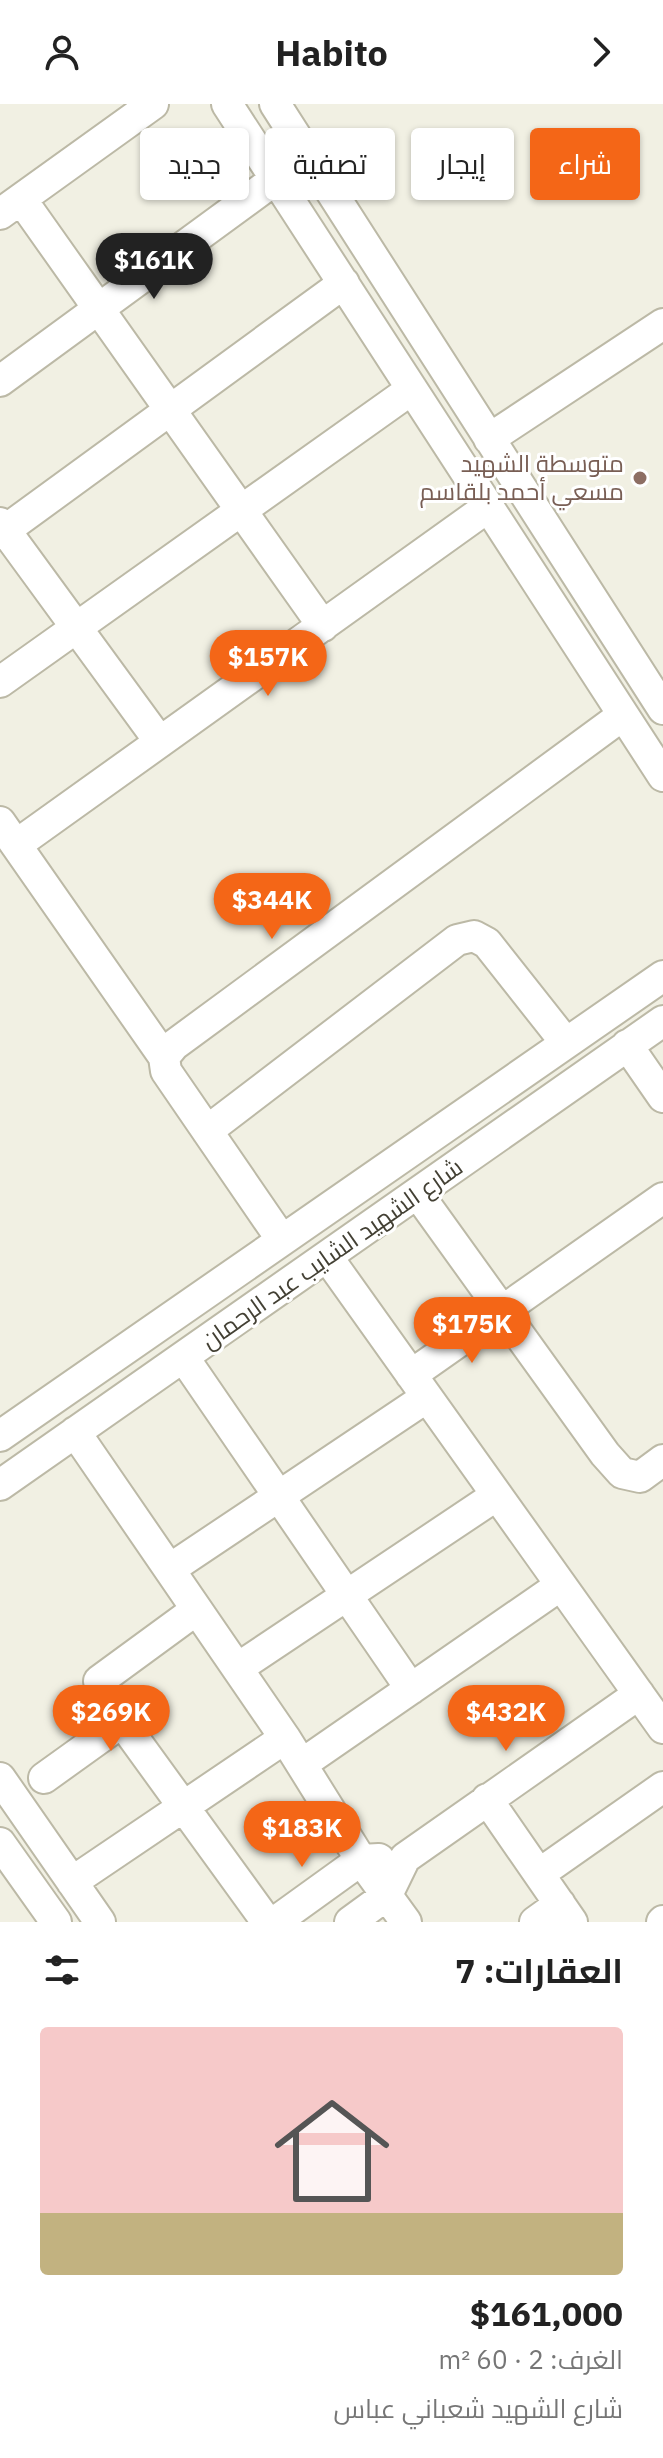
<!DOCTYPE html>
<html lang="ar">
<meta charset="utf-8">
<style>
:root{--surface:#fff;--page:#f6f6f6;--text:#222;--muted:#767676;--accent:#f46617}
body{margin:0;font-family:"IBM Plex Sans",Cairo,sans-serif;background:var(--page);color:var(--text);direction:rtl;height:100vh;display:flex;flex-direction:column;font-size:30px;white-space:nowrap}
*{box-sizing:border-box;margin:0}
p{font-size:26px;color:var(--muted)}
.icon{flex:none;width:44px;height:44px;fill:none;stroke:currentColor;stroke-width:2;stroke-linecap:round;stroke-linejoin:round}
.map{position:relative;height:1818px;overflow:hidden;direction:ltr}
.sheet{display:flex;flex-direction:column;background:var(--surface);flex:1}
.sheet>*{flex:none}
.guide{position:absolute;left:24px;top:24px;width:616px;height:72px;direction:rtl;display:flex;gap:16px}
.price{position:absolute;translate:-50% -68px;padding:0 18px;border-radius:28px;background:var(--accent);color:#fff;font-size:26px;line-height:52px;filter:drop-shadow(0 2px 4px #0008)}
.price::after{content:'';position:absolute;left:50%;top:48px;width:24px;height:18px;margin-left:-12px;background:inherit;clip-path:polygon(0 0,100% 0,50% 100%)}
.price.current{background:#222;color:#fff}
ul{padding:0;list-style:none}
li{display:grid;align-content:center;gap:16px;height:424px;padding:0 40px}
li span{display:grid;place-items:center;height:248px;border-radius:8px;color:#555}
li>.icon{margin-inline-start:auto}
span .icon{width:144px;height:144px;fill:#fffc;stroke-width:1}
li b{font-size:34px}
h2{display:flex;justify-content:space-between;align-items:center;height:96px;padding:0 40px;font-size:34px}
.pill{padding:0 28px;border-radius:8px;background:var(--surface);box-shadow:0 2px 6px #0004;font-size:28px;line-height:72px}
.pill.current{background:var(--accent);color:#fff}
header{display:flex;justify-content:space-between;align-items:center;height:104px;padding:0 40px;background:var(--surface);font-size:36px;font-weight:700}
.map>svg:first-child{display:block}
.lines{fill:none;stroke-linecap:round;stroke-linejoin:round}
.minor-casing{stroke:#bcb9a6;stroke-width:34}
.minor{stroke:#fff;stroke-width:30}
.education-dot{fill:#8d6e63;stroke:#fff;stroke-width:3}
.labels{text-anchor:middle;stroke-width:6;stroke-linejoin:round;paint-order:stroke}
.education-label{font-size:24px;fill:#785e54;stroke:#fff;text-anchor:end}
.street-label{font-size:24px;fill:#434034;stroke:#fff}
</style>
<header><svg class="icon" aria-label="forward" viewBox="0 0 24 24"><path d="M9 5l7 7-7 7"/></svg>Habito<svg class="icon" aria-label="person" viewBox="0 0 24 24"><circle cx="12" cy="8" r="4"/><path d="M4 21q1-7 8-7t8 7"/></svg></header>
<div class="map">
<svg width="663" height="1818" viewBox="0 0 663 1818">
<rect width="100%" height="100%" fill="#f1f0e3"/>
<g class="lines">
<g class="minor-casing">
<path id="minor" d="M227,0L663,672
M275,0L663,605
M21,95L323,522
M0,110L153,0
M0,277L276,75
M489,335L663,220
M0,419L160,638
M0,430L344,179
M0,578L412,285
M0,718L164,953
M16,741L488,403
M627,941L663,993
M207,1027L457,836L474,832L487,839L566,939
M418,1090L605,1350L622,1369L640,1373L663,1356
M282,1136L166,967L164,953L174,941L623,611
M328,1154L663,1624
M184,1254L411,1585
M411,1271L663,1094
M75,1328L285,1634L361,1756L406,1818
M0,1332L663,872
M0,1381L663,917
M170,1465L427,1293
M196,1506L99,1577L102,1588L122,1618L267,1818
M238,1564L497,1391
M302,1660L561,1481
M0,1674L100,1818
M44,1674L122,1618
M487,1695L572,1818
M0,1739L56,1818
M539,1770L663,1683
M72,1778L285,1634
M275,1818L361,1756L379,1755
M350,1818L387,1791L405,1754L639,1590
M535,1818L560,1800
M662,1818L663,1817"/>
</g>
<use href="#minor" class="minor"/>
</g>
<circle class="education-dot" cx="640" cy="374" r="8"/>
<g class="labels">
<g class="education-label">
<text x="624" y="368">متوسطة الشهيد<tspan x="624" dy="28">مسعي أحمد بلقاسم</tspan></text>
</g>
<g class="street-label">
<text transform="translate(332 1150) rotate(-35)" y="8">شارع الشهيد الشايب عبد الرحمان</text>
</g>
</g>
</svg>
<b class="price current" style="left:154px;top:197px">$161K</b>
<b class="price" style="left:268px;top:594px">$157K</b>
<b class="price" style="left:272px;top:837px">$344K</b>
<b class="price" style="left:472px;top:1261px">$175K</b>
<b class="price" style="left:111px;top:1649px">$269K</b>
<b class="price" style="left:506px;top:1649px">$432K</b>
<b class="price" style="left:302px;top:1765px">$183K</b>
<div class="guide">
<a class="pill current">شراء</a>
<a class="pill">إيجار</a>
<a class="pill">تصفية</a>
<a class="pill">جديد</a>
</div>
</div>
<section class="sheet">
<h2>العقارات: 7<svg class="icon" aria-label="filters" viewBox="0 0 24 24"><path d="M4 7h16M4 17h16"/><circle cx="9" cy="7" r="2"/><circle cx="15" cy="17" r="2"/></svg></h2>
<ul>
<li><span style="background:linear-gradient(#f6c9c9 75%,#c2b280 0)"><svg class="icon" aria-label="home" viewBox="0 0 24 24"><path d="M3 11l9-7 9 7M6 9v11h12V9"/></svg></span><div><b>$161,000</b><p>الغرف: 2 · 60 m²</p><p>شارع الشهيد شعباني عباس</p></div></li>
</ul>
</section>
